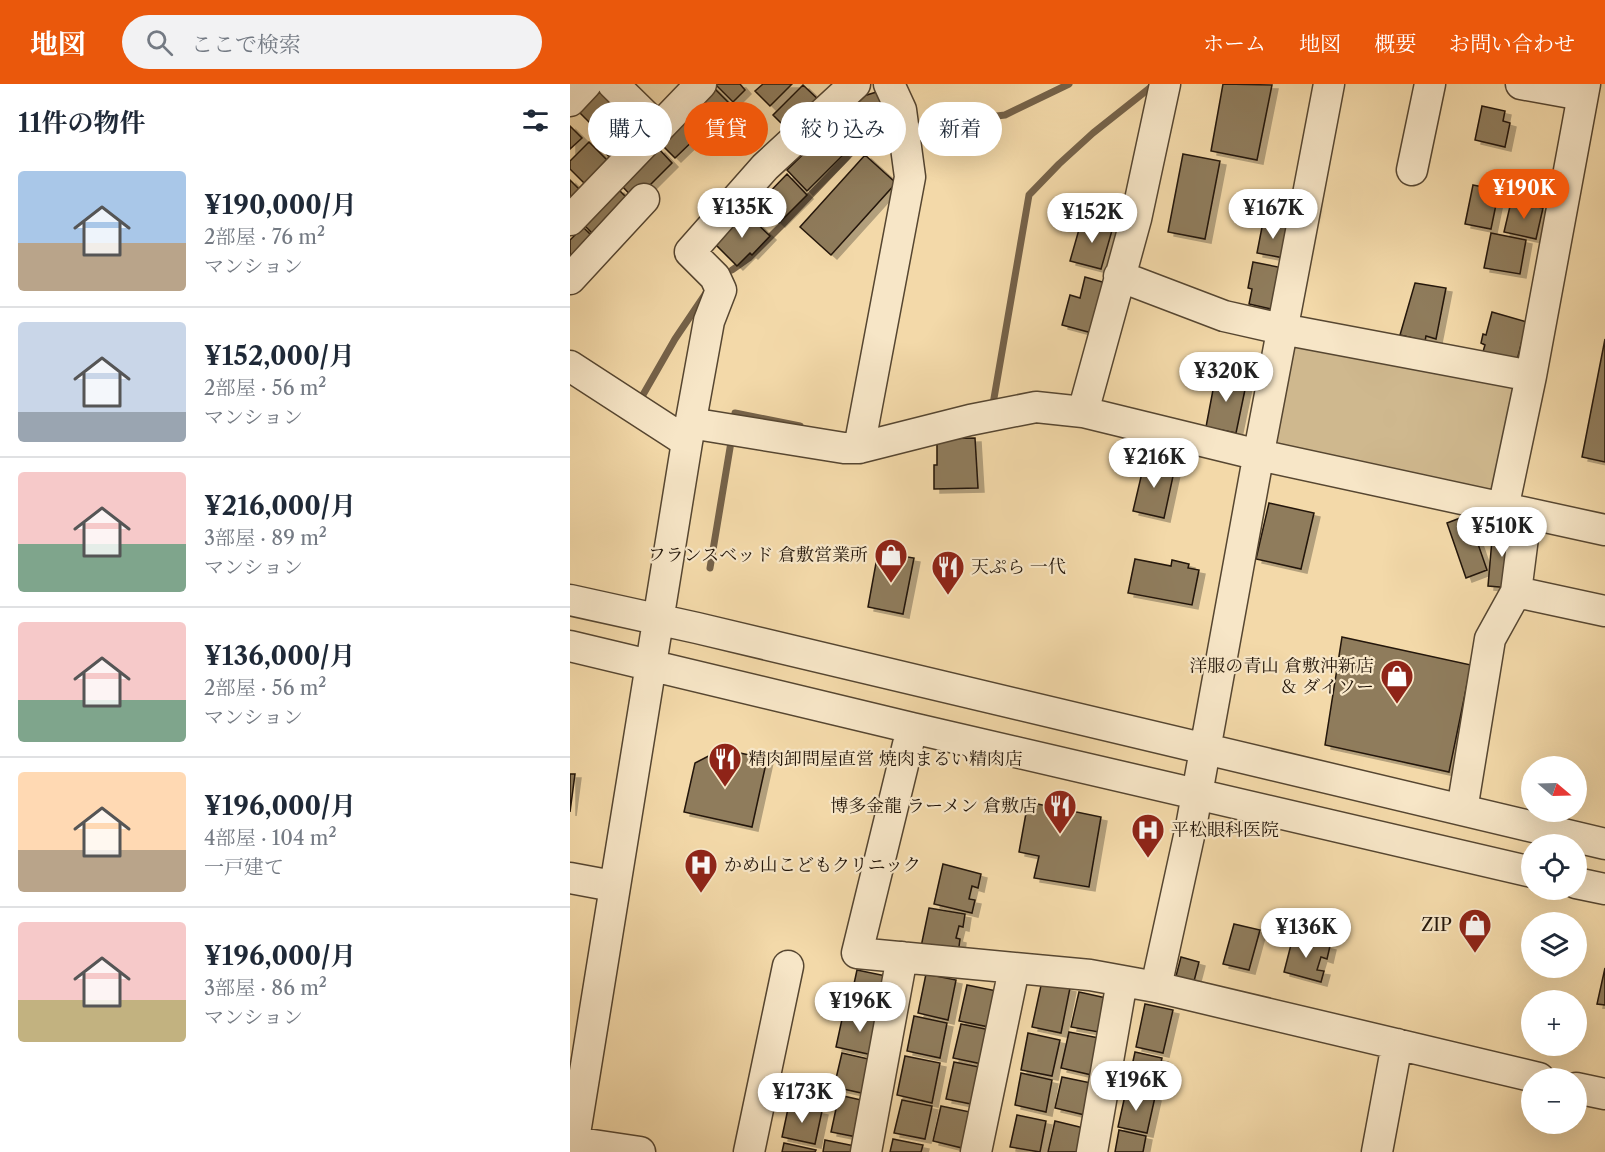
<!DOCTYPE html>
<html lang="ja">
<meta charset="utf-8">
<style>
:root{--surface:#fff;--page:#f2f2f3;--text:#1f2937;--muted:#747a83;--line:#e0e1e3;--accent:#ea580c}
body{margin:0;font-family:"Libre Caslon Text","Noto Serif JP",serif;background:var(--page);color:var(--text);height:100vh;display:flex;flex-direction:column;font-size:22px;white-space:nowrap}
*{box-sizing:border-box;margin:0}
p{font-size:20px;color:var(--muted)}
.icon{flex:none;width:33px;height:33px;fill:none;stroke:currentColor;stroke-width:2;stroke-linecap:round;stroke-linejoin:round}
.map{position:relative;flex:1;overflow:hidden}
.drawer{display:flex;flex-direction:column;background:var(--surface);width:570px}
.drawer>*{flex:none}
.guide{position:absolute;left:18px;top:18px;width:570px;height:54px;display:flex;gap:12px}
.needle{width:39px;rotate:109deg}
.buttons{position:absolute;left:951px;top:672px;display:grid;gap:12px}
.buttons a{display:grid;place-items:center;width:66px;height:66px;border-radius:50%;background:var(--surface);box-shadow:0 6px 24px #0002;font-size:30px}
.price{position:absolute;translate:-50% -51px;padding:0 14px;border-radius:21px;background:#fff;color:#222;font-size:20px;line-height:39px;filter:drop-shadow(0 2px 3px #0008)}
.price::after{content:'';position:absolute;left:50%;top:36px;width:18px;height:14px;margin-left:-9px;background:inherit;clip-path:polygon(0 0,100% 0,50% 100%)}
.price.selected{background:var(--accent);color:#fff}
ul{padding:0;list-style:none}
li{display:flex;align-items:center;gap:18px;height:150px;padding:0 18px}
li+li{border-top:2px solid var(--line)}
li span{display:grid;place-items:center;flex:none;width:168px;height:120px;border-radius:6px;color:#555}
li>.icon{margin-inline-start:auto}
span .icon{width:72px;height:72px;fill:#fffc;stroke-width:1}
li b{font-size:26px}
h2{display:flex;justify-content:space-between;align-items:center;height:72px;padding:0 18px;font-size:26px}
.tag{padding:0 21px;border-radius:27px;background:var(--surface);box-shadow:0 6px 24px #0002;font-size:21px;line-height:54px}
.tag.selected{background:var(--accent);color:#fff}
header{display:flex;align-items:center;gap:36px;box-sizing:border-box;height:84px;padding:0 30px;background:var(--accent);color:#fff}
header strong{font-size:28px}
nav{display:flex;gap:33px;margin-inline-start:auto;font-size:21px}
.search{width:420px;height:54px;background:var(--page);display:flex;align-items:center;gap:15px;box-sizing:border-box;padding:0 21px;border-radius:33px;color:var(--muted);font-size:22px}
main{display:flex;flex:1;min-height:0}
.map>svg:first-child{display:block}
.green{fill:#cfb88e;stroke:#78664c;stroke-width:1.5}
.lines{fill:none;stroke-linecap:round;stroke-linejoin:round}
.stream{stroke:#756249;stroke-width:7}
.building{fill:#8f7b5c;stroke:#221509;stroke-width:1.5;filter:url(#shadow)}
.minor-casing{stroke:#564631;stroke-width:33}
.minor{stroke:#f7e6c7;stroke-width:30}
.labels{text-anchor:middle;stroke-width:4.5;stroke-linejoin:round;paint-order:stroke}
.poi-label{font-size:18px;fill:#221509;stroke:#f7e6c7;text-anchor:end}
</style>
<header>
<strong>地図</strong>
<div class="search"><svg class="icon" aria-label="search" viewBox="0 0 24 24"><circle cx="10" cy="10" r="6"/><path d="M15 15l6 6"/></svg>ここで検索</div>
<nav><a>ホーム</a><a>地図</a><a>概要</a><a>お問い合わせ</a></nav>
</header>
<main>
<section class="drawer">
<h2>11件の物件<svg class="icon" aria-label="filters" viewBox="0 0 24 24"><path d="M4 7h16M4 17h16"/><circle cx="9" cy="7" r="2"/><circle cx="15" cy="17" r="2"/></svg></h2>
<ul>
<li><span style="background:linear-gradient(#a9c7e8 60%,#b9a48a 0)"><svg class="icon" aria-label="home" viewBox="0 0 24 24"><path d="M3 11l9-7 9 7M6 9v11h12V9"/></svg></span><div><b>¥190,000/月</b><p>2部屋 · 76 m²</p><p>マンション</p></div></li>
<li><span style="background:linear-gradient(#c9d6e8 75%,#9aa5b1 0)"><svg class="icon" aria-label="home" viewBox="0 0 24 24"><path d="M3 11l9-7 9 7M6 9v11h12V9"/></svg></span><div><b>¥152,000/月</b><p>2部屋 · 56 m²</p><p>マンション</p></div></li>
<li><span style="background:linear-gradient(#f6c9c9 60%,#7fa58c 0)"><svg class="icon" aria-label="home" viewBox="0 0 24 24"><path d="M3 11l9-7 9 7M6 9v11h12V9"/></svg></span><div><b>¥216,000/月</b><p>3部屋 · 89 m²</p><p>マンション</p></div></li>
<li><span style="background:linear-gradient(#f6c9c9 65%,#7fa58c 0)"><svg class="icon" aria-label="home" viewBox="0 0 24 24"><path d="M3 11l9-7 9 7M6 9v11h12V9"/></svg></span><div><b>¥136,000/月</b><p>2部屋 · 56 m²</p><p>マンション</p></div></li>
<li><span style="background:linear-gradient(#ffd9b3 65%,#b9a48a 0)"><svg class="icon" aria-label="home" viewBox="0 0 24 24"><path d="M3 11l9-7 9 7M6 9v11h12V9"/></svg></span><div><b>¥196,000/月</b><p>4部屋 · 104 m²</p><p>一戸建て</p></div></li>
<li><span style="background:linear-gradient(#f6c9c9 65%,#c2b280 0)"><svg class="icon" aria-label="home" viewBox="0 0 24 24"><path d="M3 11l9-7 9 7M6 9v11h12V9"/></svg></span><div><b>¥196,000/月</b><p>3部屋 · 86 m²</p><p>マンション</p></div></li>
</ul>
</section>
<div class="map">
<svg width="1035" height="1068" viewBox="0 0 1035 1068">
<defs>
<filter id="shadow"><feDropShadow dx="6" dy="4" stdDeviation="0" flood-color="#0004"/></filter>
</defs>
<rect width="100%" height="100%" fill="#f3d9a9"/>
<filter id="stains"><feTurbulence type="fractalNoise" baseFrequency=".00333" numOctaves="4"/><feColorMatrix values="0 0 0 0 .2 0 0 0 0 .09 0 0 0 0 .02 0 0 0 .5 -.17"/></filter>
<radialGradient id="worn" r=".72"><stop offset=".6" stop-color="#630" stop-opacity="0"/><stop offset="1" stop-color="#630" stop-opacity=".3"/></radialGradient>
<path class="green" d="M723,257L947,302L928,410L705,362Z"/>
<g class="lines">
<path class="stream" d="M343,42L435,31L499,0
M162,186L179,174L210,143L297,52L325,44
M70,316L105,255L136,209
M420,321L423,320L459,111L489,80L523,49L581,3
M164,338L165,329L230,342
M140,484L162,352"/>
</g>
<path class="building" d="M29,0L48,14L21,40L5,24Z
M145,0H170L175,6L163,18Z
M193,0H222L200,22L185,7Z
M653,0L702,1L687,76L641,67Z
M141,1L161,21L149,33L129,12Z
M233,1L253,20L222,50L203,31Z
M313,6L323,41L297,49L287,14Z
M129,12L148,32L136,45L117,25Z
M912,22L935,27L933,37L940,39L935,63L905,56Z
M45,29L66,50L41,75L21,54Z
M118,32L133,47L105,74L90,59Z
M0,42L12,54L0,65Z
M254,50L274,70L237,107L217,86Z
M19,58L40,79L17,102L0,85V77Z
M89,65L102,79L65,116L52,102Z
M613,70L650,77L635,155L598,148Z
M295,71L326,99L261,171L230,143Z
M217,90L237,111L209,139L189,119Z
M0,96L13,109L0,123Z
M903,101L929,106L921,145L895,140Z
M48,105L63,120L28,155L13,140Z
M941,118L973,124L966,155L934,148Z
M175,128L200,152L182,171L180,169L167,182L145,160Z
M512,135L543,143L531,185L500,177Z
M693,138L719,143L714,174L687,169Z
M13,143L27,157L0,184V156Z
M921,149L956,156L950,190L914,184Z
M683,178L713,184L708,209L704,208L701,225L679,220L682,205L678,204Z
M515,193L536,199L522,249L492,241L500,211L510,214Z
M845,199L876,204L866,255L856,252L855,257L830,251Z
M922,228L957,238L946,280L912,271L915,261L911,259L913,250L916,251Z
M1035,255V378L1012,373Z
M646,290L677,296L666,349L636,343Z
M405,354L408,404L364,405V381H367V355Z
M575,376L605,383L594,434L563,427Z
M699,419L744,429L731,485L686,475Z
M898,431L917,486L896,494L877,439Z
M923,444L945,446L941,504L918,502Z
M308,468L344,474L333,530L298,523Z
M565,475L601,482L602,476L619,480L618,484L629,486L622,521L558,509Z
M772,553L901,581L879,688L755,661Z
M152,665L197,675L182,743L114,728L125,679Z
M0,690H5L0,728Z
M458,718L531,733L519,803L464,794L469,772L449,768Z
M373,780L411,790L408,804L402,802L399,815L405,816L402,829L364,820Z
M359,824L395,830L393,843L389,842L386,854L390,855L388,870L351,863Z
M664,840L690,846L679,886L653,880Z
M723,853L760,862L757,875L751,873L747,886L754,887L751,898L714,888Z
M611,873L629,878L623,901L605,896Z
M1035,884V921L1027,920Z
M287,886L321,893L313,930L279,923Z
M356,890L386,896L378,936L348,929Z
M472,897L500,904L491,949L462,943Z
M397,901L427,907L419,943L389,937Z
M509,908L541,915L534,949L501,943Z
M575,920L603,926L593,969L566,963Z
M274,926L315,935L307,972L266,963Z
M344,932L377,939L370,974L337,967Z
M391,940L420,946L412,980L383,974Z
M499,948L534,955L526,992L491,984Z
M458,949L490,956L482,992L451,986Z
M565,968L592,974L584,1010L557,1005Z
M272,969L303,976L296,1010L264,1003Z
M335,972L370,979L362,1019L327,1011Z
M384,978L414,984L406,1021L376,1015Z
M451,989L482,996L476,1028L445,1021Z
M492,993L526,1000L519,1032L485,1024Z
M556,1007L585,1013L577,1049L548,1043Z
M269,1011L300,1018L292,1054L261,1048Z
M332,1016L362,1022L355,1055L324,1049Z
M219,1020L252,1027L245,1060L212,1053Z
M371,1022L400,1028L392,1064L363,1057Z
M447,1031L476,1037L470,1068L440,1063Z
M485,1037L518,1045L513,1068H478Z
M549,1046L576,1052L573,1068H545Z
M323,1055L353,1061L351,1068H320Z
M255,1056L290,1063L289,1068H253Z
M214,1059L246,1066L245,1068H212Z"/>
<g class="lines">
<g class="minor-casing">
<path id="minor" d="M43,0L88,44
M951,0L1012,11
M0,17L16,0
M842,86L860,0
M0,136L131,0
M549,192L654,232L712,245L961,292
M0,195L74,115
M0,282L117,358
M513,328L566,135L595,0
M120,339L274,364H289L400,336L466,323L513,328L689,371L1035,446
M289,364L340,93L331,26L319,0
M933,425L961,292L1015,0
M946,508L1035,527
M0,516L127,544L1035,760
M0,562L342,644L962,788
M342,644L287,869L520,891L586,903L969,994
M892,726L920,555L946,508L956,430
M0,794L43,802
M1006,799L1035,805
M586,903L621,743L690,363L759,0
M1006,1004L1035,1010
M3,1058L70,1068
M2,1068L117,358L139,237L151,206L145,193L120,168L195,83L285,0
M179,1068L218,882
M296,1068L332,873
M406,1068L444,885
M522,1068L552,897
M807,1068L827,960"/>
</g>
<use href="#minor" class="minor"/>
</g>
<defs>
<g id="shop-pin" transform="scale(1.725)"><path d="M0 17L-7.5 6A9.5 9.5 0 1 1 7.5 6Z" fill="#8f2418" stroke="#f7e6c7"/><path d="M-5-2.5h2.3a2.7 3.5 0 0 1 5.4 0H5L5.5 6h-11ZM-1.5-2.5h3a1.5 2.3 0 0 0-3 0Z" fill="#fff"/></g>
<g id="restaurant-pin" transform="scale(1.725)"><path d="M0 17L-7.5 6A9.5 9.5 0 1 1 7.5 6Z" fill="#8f2418" stroke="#f7e6c7"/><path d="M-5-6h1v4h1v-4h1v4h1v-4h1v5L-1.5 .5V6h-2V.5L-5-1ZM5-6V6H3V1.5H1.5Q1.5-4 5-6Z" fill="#fff"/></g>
<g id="hospital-pin" transform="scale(1.725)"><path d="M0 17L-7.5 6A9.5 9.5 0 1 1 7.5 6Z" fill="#8f2418" stroke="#f7e6c7"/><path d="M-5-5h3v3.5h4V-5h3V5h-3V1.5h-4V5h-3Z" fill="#fff"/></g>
</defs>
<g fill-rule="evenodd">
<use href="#shop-pin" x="321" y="471"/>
<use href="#restaurant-pin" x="378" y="483"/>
<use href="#shop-pin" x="827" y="592"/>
<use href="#restaurant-pin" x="155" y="675"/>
<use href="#restaurant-pin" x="490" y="722"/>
<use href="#hospital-pin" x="578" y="746"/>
<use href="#hospital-pin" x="131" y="781"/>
<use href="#shop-pin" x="905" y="841"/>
</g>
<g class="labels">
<g class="poi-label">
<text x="298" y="477">フランスベッド 倉敷営業所</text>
<text x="401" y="489" text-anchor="start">天ぷら 一代</text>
<text x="804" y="588">洋服の青山 倉敷沖新店<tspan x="804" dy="21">＆ ダイソー</tspan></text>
<text x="178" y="681" text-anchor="start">精肉卸問屋直営 焼肉まるい精肉店</text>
<text x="467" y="728">博多金龍 ラーメン 倉敷店</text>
<text x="601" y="752" text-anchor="start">平松眼科医院</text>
<text x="154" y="787" text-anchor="start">かめ山こどもクリニック</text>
<text x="882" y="847">ZIP</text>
</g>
</g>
<rect width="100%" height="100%" filter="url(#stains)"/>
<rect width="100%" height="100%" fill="url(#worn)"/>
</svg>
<div class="buttons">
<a><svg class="needle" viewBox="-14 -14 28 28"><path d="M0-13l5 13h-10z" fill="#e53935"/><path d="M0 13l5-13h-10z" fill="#747a83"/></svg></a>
<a><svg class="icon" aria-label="locate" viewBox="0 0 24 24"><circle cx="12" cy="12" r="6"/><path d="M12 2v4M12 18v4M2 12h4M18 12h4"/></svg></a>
<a><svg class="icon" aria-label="layers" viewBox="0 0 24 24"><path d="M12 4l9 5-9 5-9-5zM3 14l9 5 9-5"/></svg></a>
<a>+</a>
<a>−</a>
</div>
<b class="price selected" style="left:954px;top:136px">¥190K</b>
<b class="price" style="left:172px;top:155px">¥135K</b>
<b class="price" style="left:703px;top:156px">¥167K</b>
<b class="price" style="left:522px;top:160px">¥152K</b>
<b class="price" style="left:656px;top:319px">¥320K</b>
<b class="price" style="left:584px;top:405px">¥216K</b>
<b class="price" style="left:932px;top:474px">¥510K</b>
<b class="price" style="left:736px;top:875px">¥136K</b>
<b class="price" style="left:290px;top:949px">¥196K</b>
<b class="price" style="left:566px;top:1028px">¥196K</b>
<b class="price" style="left:232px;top:1040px">¥173K</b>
<div class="guide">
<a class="tag">購入</a>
<a class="tag selected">賃貸</a>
<a class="tag">絞り込み</a>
<a class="tag">新着</a>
</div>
</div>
</main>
